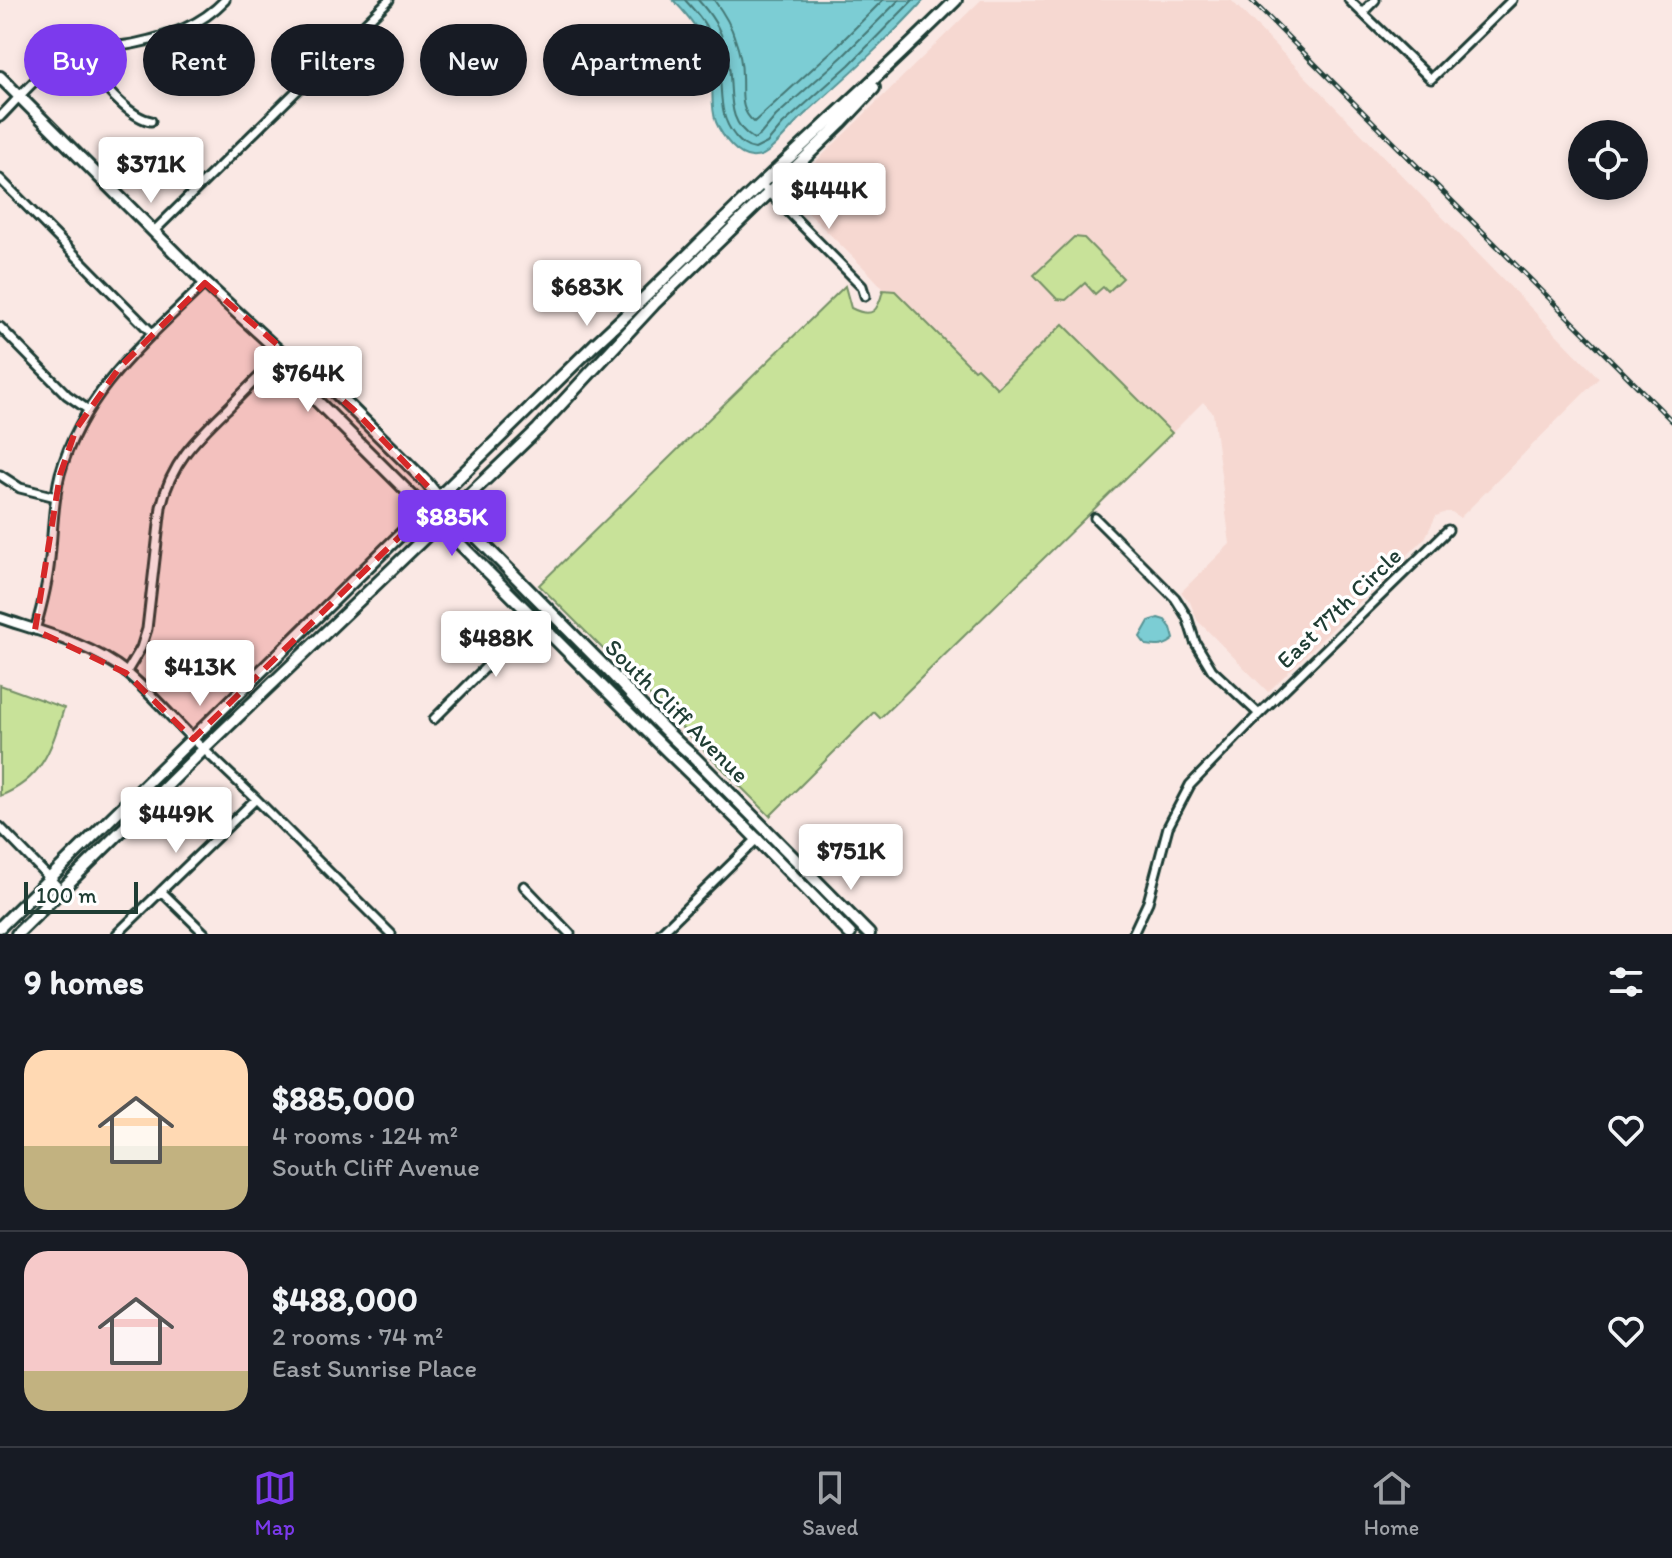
<!DOCTYPE html>
<meta charset="utf-8">
<style>
:root{--surface:#171b24;--page:#242831;--text:#f1f3f6;--muted:#9ea1a6;--line:#363941;--accent:#7c3aed}
body{margin:0;font-family:Itim,sans-serif;background:var(--page);color:var(--text);height:100vh;display:flex;flex-direction:column;font-size:30px;white-space:nowrap}
*{box-sizing:border-box;margin:0}
p{font-size:26px;color:var(--muted)}
.icon{flex:none;width:44px;height:44px;fill:none;stroke:currentColor;stroke-width:2;stroke-linecap:round;stroke-linejoin:round}
.map{position:relative;height:934px;overflow:hidden}
.side{display:flex;flex-direction:column;background:var(--surface);flex:1}
.side>*{flex:none}
.hud{position:absolute;left:24px;top:24px;width:800px;height:72px;display:flex;gap:16px}
.buttons{position:absolute;left:1568px;top:120px;display:grid;gap:16px}
.buttons a{display:grid;place-items:center;width:80px;height:80px;border-radius:50%;background:var(--surface);box-shadow:0 4px 12px #0003;font-size:40px}
.scale{position:absolute;left:24px;bottom:20px;width:114px;box-sizing:border-box;padding-left:8px;border:4px solid #1f3d34;border-top:0;font-size:22px;line-height:28px;white-space:nowrap;color:#1f3d34;-webkit-text-stroke:6px #fff;paint-order:stroke}
.price{position:absolute;translate:-50% -68px;padding:0 18px;border-radius:8px;background:#fff;color:#222;font-size:26px;line-height:52px;filter:drop-shadow(0 2px 4px #0008)}
.price::after{content:'';position:absolute;left:50%;top:48px;width:24px;height:18px;margin-left:-12px;background:inherit;clip-path:polygon(0 0,100% 0,50% 100%)}
.price.on{background:var(--accent);color:#fff}
ul{padding:0;list-style:none}
li{display:flex;align-items:center;gap:24px;height:200px;padding:0 24px}
li+li{border-top:2px solid var(--line)}
li span{display:grid;place-items:center;flex:none;width:224px;height:160px;border-radius:24px;color:#555}
li>.icon{margin-inline-start:auto}
span .icon{width:96px;height:96px;fill:#fffc;stroke-width:1}
li b{font-size:34px}
h2{display:flex;justify-content:space-between;align-items:center;height:96px;padding:0 24px;font-size:34px}
.chip{padding:0 28px;border-radius:36px;background:var(--surface);box-shadow:0 4px 12px #0003;font-size:28px;line-height:72px}
.chip.on{background:var(--accent);color:#fff}
.tab-bar{display:flex;justify-content:space-around;align-items:center;height:112px;border-top:2px solid var(--line);background:var(--surface);font-size:22px;color:var(--muted)}
.tab-bar a{display:grid;justify-items:center;gap:4px}
.tab-bar .on{color:var(--accent)}
.map>svg:first-child{display:block}
.built{fill:#f6d8d1}
.green{fill:#c8e299;stroke:#749066;stroke-width:2}
.water{fill:#7ccdd4;stroke:#579394;stroke-width:2}
.lines{fill:none;stroke-linecap:round;stroke-linejoin:round}
.shore{stroke:#447774;stroke-width:2}
.minor-casing{stroke:#1f3d34;stroke-width:13}
.tertiary-casing{stroke:#1f3d34;stroke-width:14}
.secondary-casing{stroke:#1f3d34;stroke-width:16}
.minor{stroke:#fff;stroke-width:7}
.tertiary{stroke:#fff;stroke-width:8}
.secondary{stroke:#fff;stroke-width:10}
.rail-casing{stroke:#1f3d34;stroke-width:5}
.rail{stroke:#fff;stroke-width:2;stroke-dasharray:6;stroke-linecap:butt}
.marked{fill:#d62828;fill-opacity:0.2;stroke:#d62828;stroke-width:6;stroke-dasharray:16 10;stroke-linejoin:round}
.labels{text-anchor:middle;stroke-width:7;stroke-linejoin:round;paint-order:stroke}
.street-label{font-size:24px;fill:#1f3d34;stroke:#fff}
</style>
<div class="map">
<svg width="1672" height="934" viewBox="0 0 1672 934">
<rect width="100%" height="100%" fill="#fae8e4"/>
<filter id="ink" filterUnits="userSpaceOnUse"><feTurbulence type="fractalNoise" baseFrequency=".0125" numOctaves="2"/><feDisplacementMap in="SourceGraphic" scale="16" xChannelSelector="R" yChannelSelector="G"/><feConvolveMatrix kernelMatrix="1 2 1 2 8 2 1 2 1" color-interpolation-filters="sRGB"/></filter>
<g filter="url(#ink)">
<path class="built" d="M981,0H1231L1599,378L1460,518L1452,512H1446L1436,516L1425,538L1268,692L1197,620L1190,602L1181,592L1230,544L1213,413L1203,402L1172,433L1063,324L997,389L977,369L974,370L888,290H883L882,287L868,272L786,191Z"/>
<path class="green" d="M1074,237L1084,238L1123,278L1108,292L1103,287L1095,294L1085,283L1066,300L1057,299L1034,275Z
M845,286L851,308C873,319 878,311 883,290L895,291L974,370L977,368L997,388L1063,324L1172,433L880,718L874,712L770,816L539,585Z
M0,685L64,708C51,749 43,779 0,796Z"/>
<path class="water" d="M673,0H924C887,41 846,77 805,114C793,125 783,139 771,149C767,153 761,157 755,157C738,159 722,136 716,122C711,109 713,94 712,80C712,47 696,23 673,0Z
M1158,618L1165,620L1171,628L1174,639C1165,647 1158,647 1146,645L1140,637L1149,621Z"/>
<g class="lines">
<path class="shore" d="M685,0C698,14 710,28 715,47C717,56 720,67 720,77C722,100 720,117 735,136C741,143 746,148 755,149L767,143L783,124L849,65L913,0
M698,0C710,13 720,27 724,44C727,55 730,66 730,76C732,101 729,124 754,139L760,135L776,116L842,57L899,0
M714,0C723,12 731,24 735,39C739,50 742,64 742,76C743,93 739,110 754,122L834,49L883,0"/>
<g class="minor-casing">
<path id="minor" d="M1349,0L1431,79L1512,0
M1362,13L1375,0
M86,51C89,59 91,68 96,75C107,91 132,118 151,121
M0,117C21,96 42,68 70,56C92,47 115,48 137,43C171,36 201,25 225,0
M0,179L153,334
M761,184L862,286L865,296
M154,231L389,0
M0,327L67,395L87,409
M0,475L20,488L56,497
M1095,518L1175,598L1187,617L1195,642L1212,670L1259,714
M35,630C42,606 48,583 50,559C53,531 53,501 60,474C83,391 146,341 205,283
M126,673L141,648L147,629L161,507C171,462 197,438 229,407C246,389 264,372 282,354
M434,719L535,618
M193,739L256,799L391,934
M0,827L61,890
M524,886L570,934
M161,891L205,934
M117,934L256,799
M660,934L758,838
M1133,934L1148,902L1168,827L1190,785L1259,714L1448,530"/>
</g>
<g class="tertiary-casing">
<path id="tertiary" d="M0,618C42,632 91,644 126,672C150,692 171,717 193,739"/>
</g>
<g class="secondary-casing">
<path id="secondary" d="M0,77L205,283L282,354L302,361L327,384L427,483L439,498C494,556 551,612 607,669C636,699 662,730 694,757L869,934
M282,354L288,372L667,751L745,827L850,934
M0,927L594,345C651,293 705,237 761,184C826,123 893,63 956,0
M17,934L204,749L538,429L654,304L841,123L874,88"/>
</g>
<use href="#minor" class="minor"/>
<use href="#tertiary" class="tertiary"/>
<use href="#secondary" class="secondary"/>
<g class="rail-casing">
<path id="rail" d="M1251,0L1672,421"/>
</g>
<use href="#rail" class="rail"/>
</g>
</g>
<path class="marked" d="M205,283L353,409L439,498L193,739L126,673L35,630L60,475L76,429L119,368Z"/>
<g class="labels">
<g class="street-label">
<text transform="translate(1339 608) rotate(-44)" y="8">East 77th Circle</text>
<text transform="translate(677 711) rotate(45)" y="8">South Cliff Avenue</text>
</g>
</g>
</svg>
<div class="buttons">
<a><svg class="icon" aria-label="locate" viewBox="0 0 24 24"><circle cx="12" cy="12" r="6"/><path d="M12 2v4M12 18v4M2 12h4M18 12h4"/></svg></a>
</div>
<div class="scale">100 m</div>
<b class="price" style="left:151px;top:205px">$371K</b>
<b class="price" style="left:829px;top:231px">$444K</b>
<b class="price" style="left:587px;top:328px">$683K</b>
<b class="price" style="left:308px;top:414px">$764K</b>
<b class="price on" style="left:452px;top:558px">$885K</b>
<b class="price" style="left:496px;top:679px">$488K</b>
<b class="price" style="left:200px;top:708px">$413K</b>
<b class="price" style="left:176px;top:855px">$449K</b>
<b class="price" style="left:851px;top:892px">$751K</b>
<div class="hud">
<a class="chip on">Buy</a>
<a class="chip">Rent</a>
<a class="chip">Filters</a>
<a class="chip">New</a>
<a class="chip">Apartment</a>
</div>
</div>
<section class="side">
<h2>9 homes<svg class="icon" aria-label="filters" viewBox="0 0 24 24"><path d="M4 7h16M4 17h16"/><circle cx="9" cy="7" r="2"/><circle cx="15" cy="17" r="2"/></svg></h2>
<ul>
<li><span style="background:linear-gradient(#ffd9b3 60%,#c2b280 0)"><svg class="icon" aria-label="home" viewBox="0 0 24 24"><path d="M3 11l9-7 9 7M6 9v11h12V9"/></svg></span><div><b>$885,000</b><p>4 rooms · 124 m²</p><p>South Cliff Avenue</p></div><svg class="icon" aria-label="heart" viewBox="0 0 24 24"><path d="M12 20l-8-8c-3-5 5-10 8-4 3-6 11-1 8 4z"/></svg></li>
<li><span style="background:linear-gradient(#f6c9c9 75%,#c2b280 0)"><svg class="icon" aria-label="home" viewBox="0 0 24 24"><path d="M3 11l9-7 9 7M6 9v11h12V9"/></svg></span><div><b>$488,000</b><p>2 rooms · 74 m²</p><p>East Sunrise Place</p></div><svg class="icon" aria-label="heart" viewBox="0 0 24 24"><path d="M12 20l-8-8c-3-5 5-10 8-4 3-6 11-1 8 4z"/></svg></li>
</ul>
</section>
<nav class="tab-bar">
<a class="on"><svg class="icon" aria-label="map" viewBox="0 0 24 24"><path d="M3 6l6-2 6 2 6-2v14l-6 2-6-2-6 2zM9 4v14M15 6v14"/></svg>Map</a>
<a><svg class="icon" aria-label="saved" viewBox="0 0 24 24"><path d="M7 4h10v16l-5-4-5 4z"/></svg>Saved</a>
<a><svg class="icon" aria-label="home" viewBox="0 0 24 24"><path d="M3 11l9-7 9 7M6 9v11h12V9"/></svg>Home</a>
</nav>
